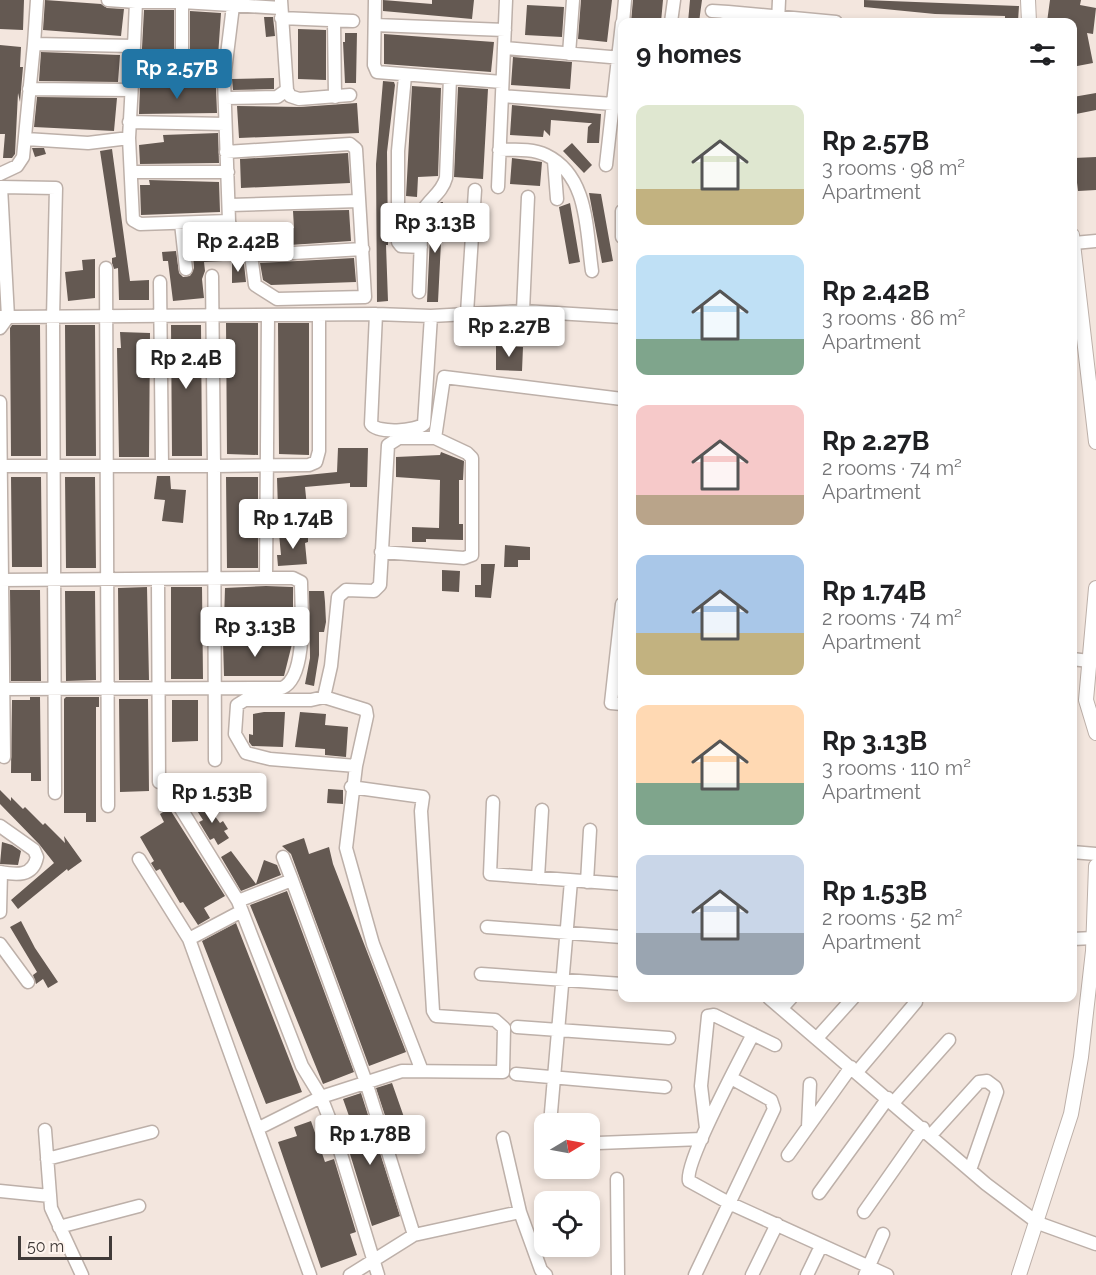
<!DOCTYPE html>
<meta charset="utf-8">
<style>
:root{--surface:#fff;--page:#f2f2f2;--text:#202124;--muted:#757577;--accent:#2175a5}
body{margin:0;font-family:Raleway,sans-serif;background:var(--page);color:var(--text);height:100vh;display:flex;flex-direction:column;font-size:22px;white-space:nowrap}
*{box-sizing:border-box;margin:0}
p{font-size:20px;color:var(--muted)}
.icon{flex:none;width:33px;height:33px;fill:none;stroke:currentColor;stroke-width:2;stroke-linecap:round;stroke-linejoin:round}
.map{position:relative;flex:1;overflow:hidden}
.details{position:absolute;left:618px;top:18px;width:459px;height:984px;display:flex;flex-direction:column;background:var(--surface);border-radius:12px;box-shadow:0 3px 9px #0003}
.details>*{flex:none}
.needle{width:39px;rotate:80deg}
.controls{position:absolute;left:534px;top:1113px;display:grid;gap:12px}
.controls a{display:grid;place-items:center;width:66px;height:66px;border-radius:12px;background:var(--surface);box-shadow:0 3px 9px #0003;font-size:30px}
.scale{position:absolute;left:18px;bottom:15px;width:94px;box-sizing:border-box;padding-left:6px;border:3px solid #403a38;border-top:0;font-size:16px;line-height:21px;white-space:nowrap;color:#403a38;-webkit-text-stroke:4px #fef4ee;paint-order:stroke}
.price{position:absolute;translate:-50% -51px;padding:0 14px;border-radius:6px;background:#fff;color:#222;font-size:20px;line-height:39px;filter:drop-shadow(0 2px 3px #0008)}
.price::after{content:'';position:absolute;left:50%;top:36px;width:18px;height:14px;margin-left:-9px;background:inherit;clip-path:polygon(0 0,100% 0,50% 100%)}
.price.on{background:var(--accent);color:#fff}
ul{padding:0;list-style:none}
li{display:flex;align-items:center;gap:18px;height:150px;padding:0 18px}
li span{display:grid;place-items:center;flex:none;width:168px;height:120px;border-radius:12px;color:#555}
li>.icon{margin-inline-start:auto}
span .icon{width:72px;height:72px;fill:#fffc;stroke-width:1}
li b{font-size:26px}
h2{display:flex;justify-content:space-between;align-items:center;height:72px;padding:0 18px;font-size:26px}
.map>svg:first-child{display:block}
.building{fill:#645952}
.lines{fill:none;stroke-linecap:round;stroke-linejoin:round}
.minor-casing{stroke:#bdb0a9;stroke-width:15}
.tertiary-casing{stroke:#bdb0a9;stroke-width:16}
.minor{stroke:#fff;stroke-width:12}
.tertiary{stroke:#fff;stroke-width:14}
</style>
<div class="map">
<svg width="1096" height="1275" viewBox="0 0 1096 1275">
<rect width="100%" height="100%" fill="#f3e6de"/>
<path class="building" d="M0,0H24L23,30L0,29Z
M45,0L101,4L107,8L124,9L121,36L43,30Z
M383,0L432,4V0H474L472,19L383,11Z
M581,0H612L607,42L578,39Z
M633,0H663L661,22H631Z
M690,0H702L699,22H688Z
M864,0L1019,6L1018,21L1005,20V16L935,14L864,7Z
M1050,0H1081L1080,5L1096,8L1093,34L1087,33L1093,63L1072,67V22H1047Z
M527,5L564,7L562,37L525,35Z
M144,10H174V68L141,67Z
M190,11L221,13L217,71L190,69Z
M264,17H273L275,36L266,37Z
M298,29L326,30V80L298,79Z
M345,33H357L356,83H345L343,42H345Z
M384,34L494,42L491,72L384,64Z
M0,45L21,47L20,67H23L20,102L18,93L15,154L12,158H3L5,134H0Z
M41,52L120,55L118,82L39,81Z
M513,57L572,62L570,89L511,85Z
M274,78V89L233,90L232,79Z
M383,81L394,82L395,85L387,152L388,245H386L388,301L377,302L376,164Z
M162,85L216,87L217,113L139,114L140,86Z
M412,86L441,88L438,176L418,177L417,197L406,196Z
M458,87L488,89L483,179L454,177Z
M1096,93V110L1076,114L1073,97Z
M37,97L117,98L114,131L34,127Z
M357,103L359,133L239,138L237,106L300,107Z
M512,105L601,114L599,143H587L588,127L592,123H589L551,120L550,136L544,130L543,137L510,135Z
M218,133L219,163L140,164L139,145L164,142L163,135Z
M572,143L592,165L584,173L563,151Z
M32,148H44L46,154L35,157Z
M112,149L130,281L149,280V300H119L118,268L114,269L112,263V258L116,257L100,151Z
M348,153L350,183L241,188L240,159Z
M1096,157V190L1078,191L1074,158Z
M512,158L542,162L540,186L510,184Z
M149,180L219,182L220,212L141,215L140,185H150Z
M589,193L601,194L613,261L602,263Z
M441,202H443L438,302H427L431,214Z
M570,203L580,262L569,264L559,207Z
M349,210L351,241L259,247V240H241L240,230L294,228L293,211Z
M203,230L221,231L223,261L204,262L205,271L202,279L204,298L173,301L168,261H163L162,252L176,251L179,273L183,277L190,276L194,268L191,231Z
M354,258L356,282L271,285L263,280L260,263Z
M95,259V298L68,301L65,272L83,270L82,260Z
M232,263L244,264L246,282L232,283Z
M226,323H258V455L227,454Z
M278,323H309V455L279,454Z
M548,323H563V345L548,344Z
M12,325H40L41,456H11L10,328Z
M65,325H95L96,456H66Z
M171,325H201L202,456H172Z
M120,332L150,333L149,457H119L117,348H121Z
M496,346L523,347L522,371L496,370Z
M338,448H368L367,487H350V483L305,487L307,507L278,510L277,478L337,472Z
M441,452L464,461L463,480H459V524H463V540L426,539V542H412V527L439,528L440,480L396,477V457L440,455Z
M157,476H170L171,489L186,490L183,523L162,521L165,500L154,499Z
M11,477H41L42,567H12Z
M65,477H95L96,568H66Z
M226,477H258V568H227Z
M279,534H308V542L305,543L307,564L278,566L277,555H281Z
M505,545L530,547V560H518V567H504Z
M481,564H495L491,598L475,597V585H481Z
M442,570L460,571L459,592L442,591Z
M266,586L293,587V627L266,626L267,622H247V625L224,621L225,588Z
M147,587L149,680H119L118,588Z
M171,587H202L203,679H171Z
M10,590H40L41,681H11Z
M65,591H95L96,680L66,681Z
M309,591H324L325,602L326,622L324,632H319V655L314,686L305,684L310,658Z
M234,640L292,644L284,676H224L223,642Z
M30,697H40L41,781H31V773H11L12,700H30Z
M66,697H99V707H96V822H86V813H64V699Z
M119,699H148L149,791L120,792Z
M172,700H198V741L172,742Z
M264,712H285L283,747L252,746L249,742V734L253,735V714Z
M300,712L326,714L325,725L348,727L346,757L325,755V749L295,747Z
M328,789L343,790V804L327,803Z
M0,790L11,801V797L23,809L25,807L43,825L45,823L65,843L64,836L82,861L68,871L67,869L18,909L11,900L54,863L39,844L0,804Z
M203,800L220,823L223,821L228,829L224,831L229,838L218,845L214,838L210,840L199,822L203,820L194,806Z
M169,808L225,896L204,908L210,918L198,925L183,902L180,903L160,869L156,871L151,863L154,861L140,837L164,822L160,814Z
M304,838L309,854L329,847L333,864L406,1052L369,1066L291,854L282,846Z
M2,842L12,845L21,851L18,865L0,864Z
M231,851L256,884L264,860L277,865L281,875L241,891L221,857Z
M287,891L354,1072L323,1084L250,905Z
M21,921L35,948L58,982L48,988L43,979L36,984L33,975L37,972L10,927Z
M236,923L302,1092L266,1104L202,941Z
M392,1083L411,1137L394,1143L376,1088Z
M361,1093L400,1216L372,1226L350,1154L361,1150L343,1099Z
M311,1121L325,1162L334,1159L356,1232L350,1234L357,1255L321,1268L278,1142L297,1136L294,1127Z"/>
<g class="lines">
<g class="minor-casing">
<path id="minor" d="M37,0L34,44L134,46L136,2L108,0
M281,0L287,90L290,96L299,99L350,95
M375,0L374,65L377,72L502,82
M506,0L504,48L622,58
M136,2H182V78L224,79L229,221L234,253L241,256L363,249
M182,2L281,8
M712,11L728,12L727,22
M728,12L836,22
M281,18L353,21
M334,21L335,97
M623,22L625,0
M671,22L674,0
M778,22L779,0
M375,25L505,30
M134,46L129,138L133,220L140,224L229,221
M569,54L573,0
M132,75L182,78
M405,76L398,151V242L401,246L421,247
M224,79L233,6
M29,89L131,90
M502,96L613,104
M225,98L277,97L287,90
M129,122L225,124
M26,139L88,143L129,138
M499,150C514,150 532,148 546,155C589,176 586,230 592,271
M226,152L350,144L356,149L365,297L277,299L255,285L251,255
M554,161L557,199
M606,165L622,23
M132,172H228
M0,174L17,166L23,157L34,44
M498,187L504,48
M230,205L359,201
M622,211V237
M181,223L186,269
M1074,243L1096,241
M106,268L108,806
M160,282L162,466
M419,292L422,212C429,199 442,193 446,178L450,78
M523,311L528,197
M467,313L475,190
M376,314L371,424C378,434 416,431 424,424L431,316
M0,317H8L1,187L56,188L53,318L55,793
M0,328L8,317L376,314L431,316L523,311L622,317
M0,402L4,757
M0,466H214L212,276
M267,526H307
M381,552L464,558L472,555V458L467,453L435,438
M0,580L266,578L268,315
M158,580L159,782
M622,604L611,703L622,704
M215,631L302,636
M1072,659L1089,661
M0,689L282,688C308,677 301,605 301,582L293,578H266
M324,697L366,710L367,716L356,766
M215,760L214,466L309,465L316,462L319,451V315
M493,802L490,874L622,884
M178,804L238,901L302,1066L321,1097L333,1128L378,1275
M0,826L34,850L37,857C33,877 16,875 0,872
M1072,852L1096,854
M283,857L292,880
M139,859L189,939L310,1275
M538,878L542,810
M587,882L590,830
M238,901L292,880L366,1082L414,1235
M0,912L1,872
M487,927L622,937
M189,939L242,911
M1072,939L1094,938
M0,944L28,982
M481,974L622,984
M769,998L986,1184L1038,1223L1096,1244
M782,1008L791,998
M517,1027L669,1038
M753,1034C742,1056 684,1163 689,1181L729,1203L887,1275
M817,1038L853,998
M422,1071L373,944L346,848L356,766L270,759L246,753L235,734L237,705L245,700H311L324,697L331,666L338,597L346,590L374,591L380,585L388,445L399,438H435L444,377L622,399
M857,1072L916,1002
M516,1074L665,1087
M893,1103L949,1040
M550,1124L571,881
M808,1127L810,1084
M259,1128L321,1097L402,1071L503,1072L504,1028L495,1020L436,1016L433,1011L421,811L423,797L351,787
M706,1128L701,1086L708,1016L714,1015L775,1045
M45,1130L51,1208L82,1275
M931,1135L979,1082L987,1081L995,1087L997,1092L970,1170
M503,1138L520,1212L541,1270L546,1275
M598,1143L702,1139
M788,1155L851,1067
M47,1159L152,1132
M617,1179L618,1275
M0,1191L50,1196
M819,1193L888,1098
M864,1212L923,1128
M59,1227L139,1206
M350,1275L414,1235L520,1212
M695,1275L774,1109L771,1100L731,1078
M752,1275L777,1224
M807,1275L821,1246
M865,1275L883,1234"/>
</g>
<g class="tertiary-casing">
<path id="tertiary" d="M1028,0L1029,22
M1072,235L1096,442
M1096,588L1086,700L1096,733
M1019,1275L1071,1114L1081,1057L1093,951L1096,866"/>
</g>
<use href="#minor" class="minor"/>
<use href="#tertiary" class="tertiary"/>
</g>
</svg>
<div class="controls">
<a><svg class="needle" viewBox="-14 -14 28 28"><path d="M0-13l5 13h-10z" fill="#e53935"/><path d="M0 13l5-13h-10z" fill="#757577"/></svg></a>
<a><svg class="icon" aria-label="locate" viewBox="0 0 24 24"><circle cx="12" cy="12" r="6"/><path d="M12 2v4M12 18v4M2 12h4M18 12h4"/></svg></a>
</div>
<div class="scale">50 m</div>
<b class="price on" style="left:177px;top:100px">Rp 2.57B</b>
<b class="price" style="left:435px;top:254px">Rp 3.13B</b>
<b class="price" style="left:238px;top:273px">Rp 2.42B</b>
<b class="price" style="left:509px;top:358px">Rp 2.27B</b>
<b class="price" style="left:186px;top:390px">Rp 2.4B</b>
<b class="price" style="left:293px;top:550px">Rp 1.74B</b>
<b class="price" style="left:255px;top:658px">Rp 3.13B</b>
<b class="price" style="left:212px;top:824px">Rp 1.53B</b>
<b class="price" style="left:370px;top:1166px">Rp 1.78B</b>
<section class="details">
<h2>9 homes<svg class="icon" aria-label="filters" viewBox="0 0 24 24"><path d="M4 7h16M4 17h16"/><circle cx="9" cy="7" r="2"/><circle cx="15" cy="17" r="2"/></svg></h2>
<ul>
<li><span style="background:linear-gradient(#dfe7d0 70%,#c2b280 0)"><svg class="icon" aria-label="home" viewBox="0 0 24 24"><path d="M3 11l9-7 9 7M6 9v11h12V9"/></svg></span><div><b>Rp 2.57B</b><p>3 rooms · 98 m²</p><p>Apartment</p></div></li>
<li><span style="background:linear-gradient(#bfe0f5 70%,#7fa58c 0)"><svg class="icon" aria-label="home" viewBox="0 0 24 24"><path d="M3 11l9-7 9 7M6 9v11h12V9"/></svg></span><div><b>Rp 2.42B</b><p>3 rooms · 86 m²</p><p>Apartment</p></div></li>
<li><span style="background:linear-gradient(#f6c9c9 75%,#b9a48a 0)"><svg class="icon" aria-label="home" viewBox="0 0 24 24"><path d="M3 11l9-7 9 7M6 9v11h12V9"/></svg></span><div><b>Rp 2.27B</b><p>2 rooms · 74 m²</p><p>Apartment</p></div></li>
<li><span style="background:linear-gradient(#a9c7e8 65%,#c2b280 0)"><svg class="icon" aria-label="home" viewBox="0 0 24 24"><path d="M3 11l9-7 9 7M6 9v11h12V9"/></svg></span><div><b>Rp 1.74B</b><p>2 rooms · 74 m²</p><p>Apartment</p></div></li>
<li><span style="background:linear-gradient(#ffd9b3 65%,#7fa58c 0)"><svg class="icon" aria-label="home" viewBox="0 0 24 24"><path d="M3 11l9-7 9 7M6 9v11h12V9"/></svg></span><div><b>Rp 3.13B</b><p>3 rooms · 110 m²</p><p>Apartment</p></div></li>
<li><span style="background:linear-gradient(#c9d6e8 65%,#9aa5b1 0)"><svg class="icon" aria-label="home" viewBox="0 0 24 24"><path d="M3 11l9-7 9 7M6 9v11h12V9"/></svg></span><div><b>Rp 1.53B</b><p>2 rooms · 52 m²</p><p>Apartment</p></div></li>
</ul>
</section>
</div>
